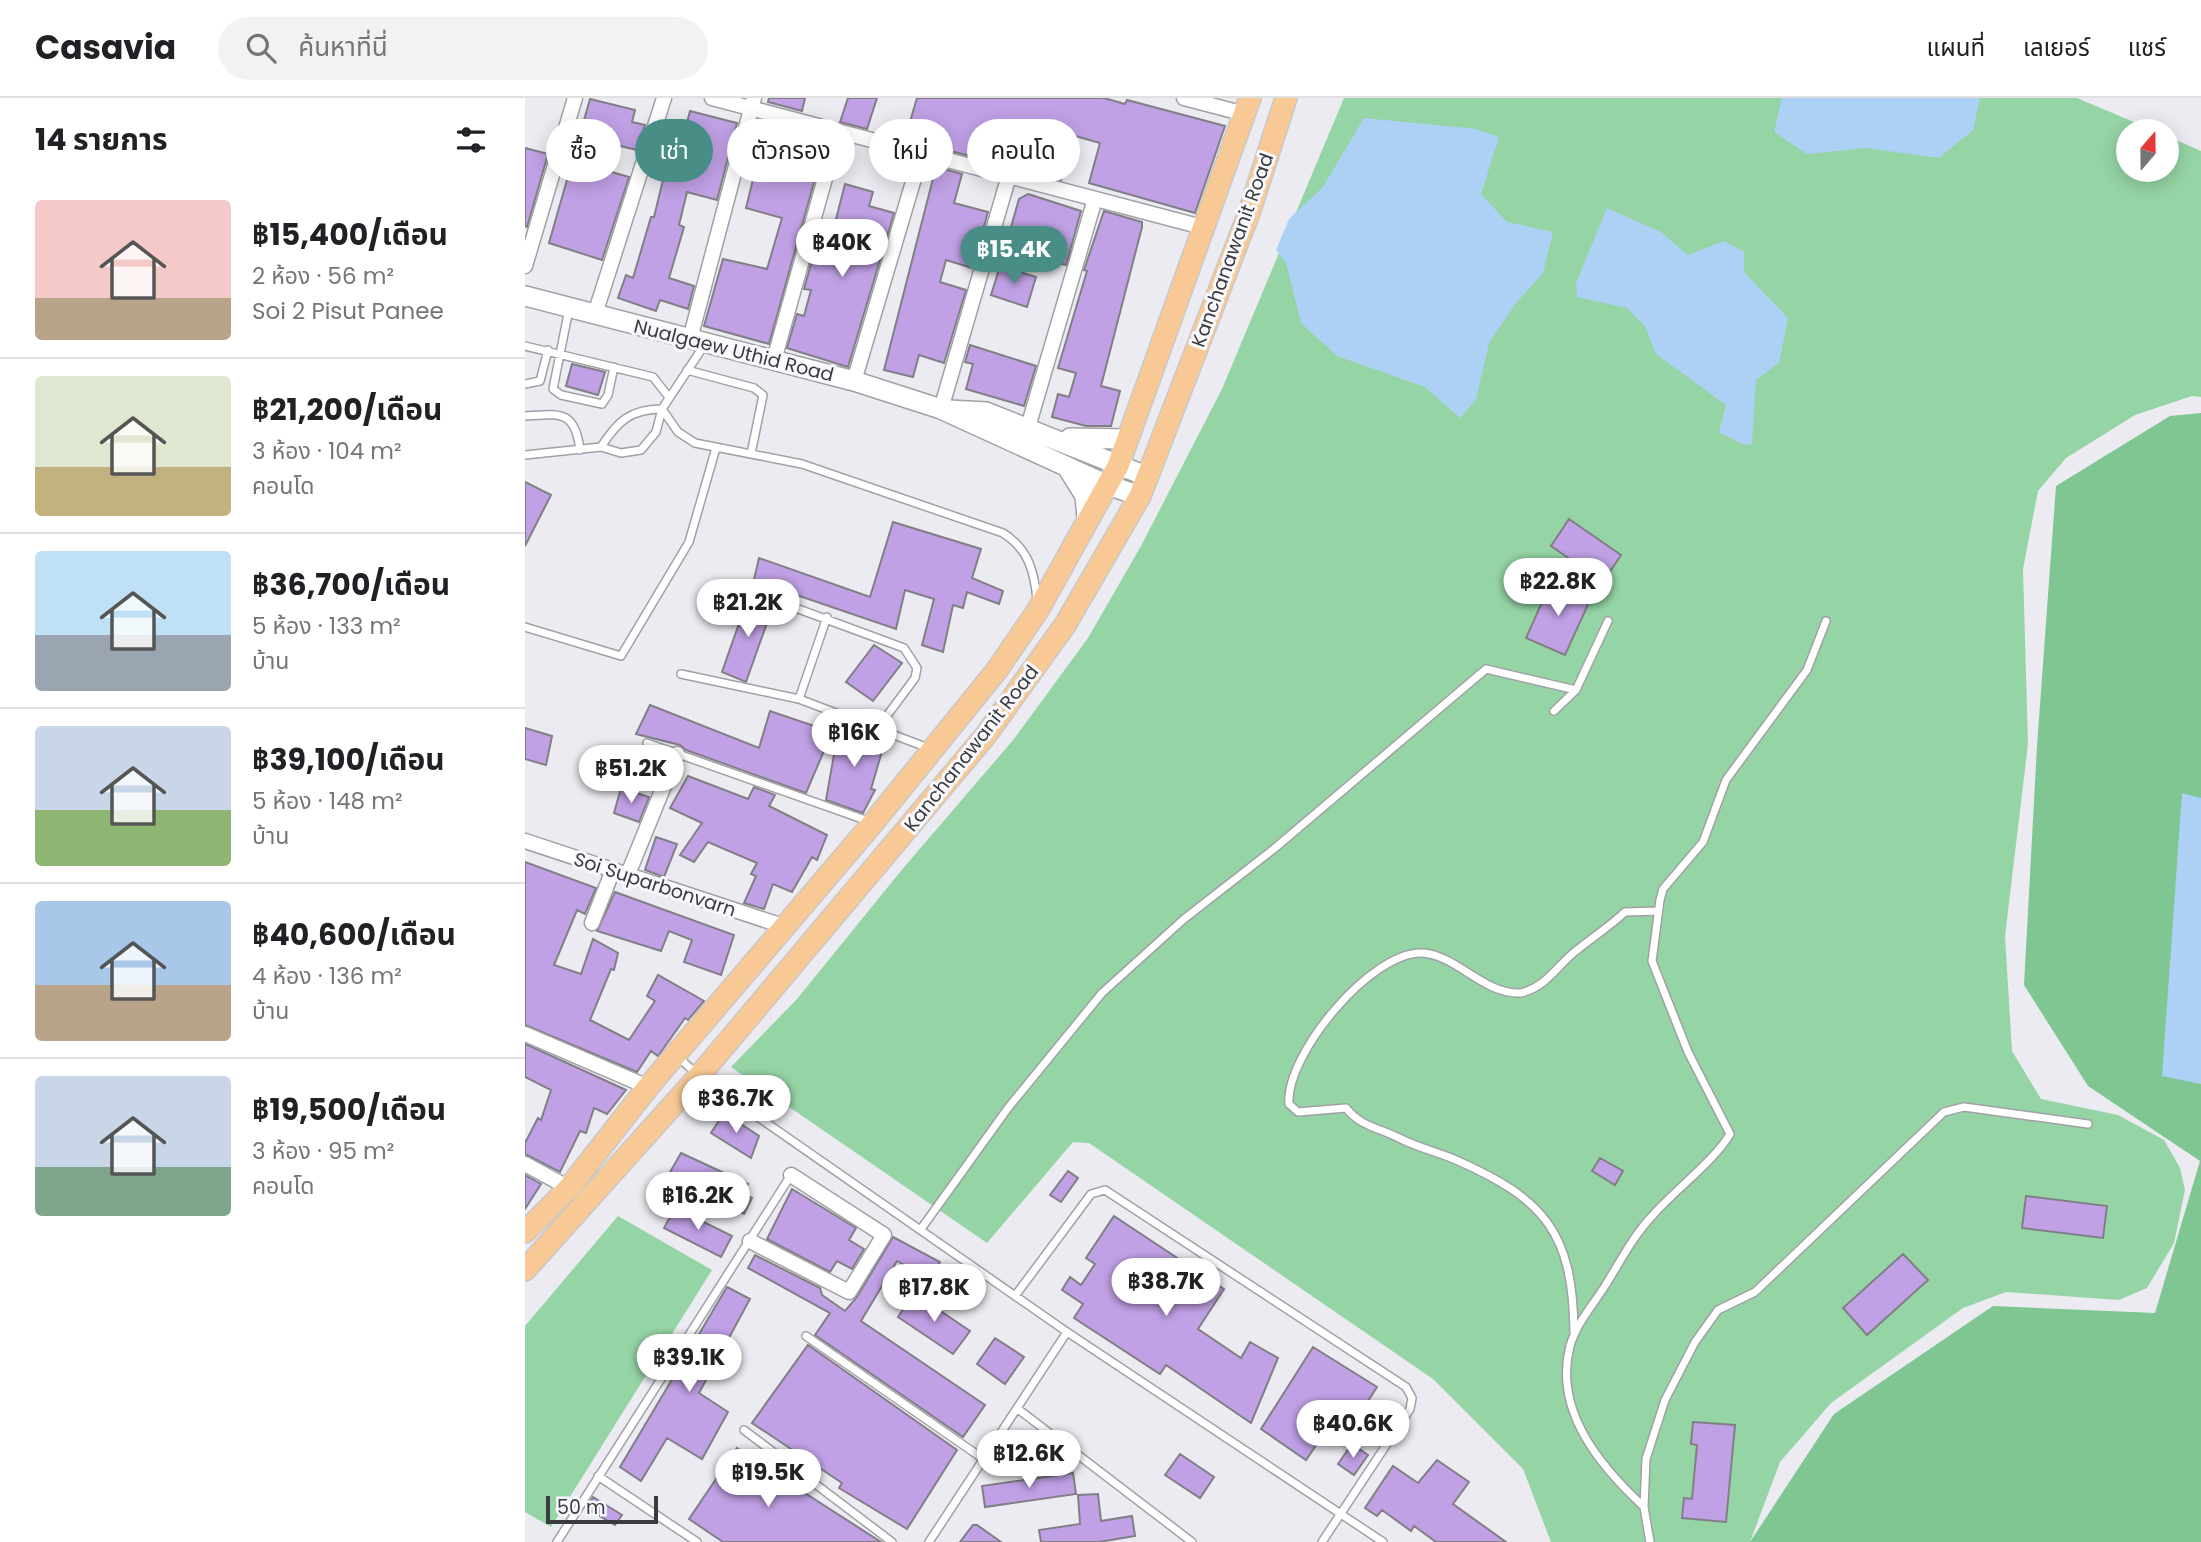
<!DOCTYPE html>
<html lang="th">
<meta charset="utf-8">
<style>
:root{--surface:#fff;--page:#f2f2f2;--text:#202124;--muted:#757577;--line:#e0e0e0;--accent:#488e86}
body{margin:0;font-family:Poppins,"Noto Sans Thai",sans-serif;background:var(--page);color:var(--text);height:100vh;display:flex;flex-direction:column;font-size:26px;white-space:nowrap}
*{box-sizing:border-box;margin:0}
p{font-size:23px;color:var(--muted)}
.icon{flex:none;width:38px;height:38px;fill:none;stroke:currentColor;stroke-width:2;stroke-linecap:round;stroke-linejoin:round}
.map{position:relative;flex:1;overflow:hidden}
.details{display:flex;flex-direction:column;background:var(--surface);width:525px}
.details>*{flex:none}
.hud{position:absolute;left:21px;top:21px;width:665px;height:63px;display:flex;gap:14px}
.needle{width:46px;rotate:20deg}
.fabs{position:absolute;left:1591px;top:21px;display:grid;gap:14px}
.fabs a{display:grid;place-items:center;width:63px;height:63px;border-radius:50%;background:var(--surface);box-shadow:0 4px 18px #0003;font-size:35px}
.scale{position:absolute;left:21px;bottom:18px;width:112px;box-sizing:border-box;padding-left:7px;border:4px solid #3b3b3d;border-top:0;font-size:19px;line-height:24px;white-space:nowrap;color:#3b3b3d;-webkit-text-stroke:5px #f8f8ff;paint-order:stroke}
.price{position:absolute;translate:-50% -60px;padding:0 16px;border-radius:24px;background:#fff;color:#222;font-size:23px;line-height:46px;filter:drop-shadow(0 2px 4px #0008)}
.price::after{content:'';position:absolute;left:50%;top:42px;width:21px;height:16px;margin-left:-10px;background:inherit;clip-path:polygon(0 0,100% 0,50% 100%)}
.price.selected{background:var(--accent);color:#fff}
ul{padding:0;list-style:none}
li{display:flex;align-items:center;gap:21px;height:175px;padding:0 35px}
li+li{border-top:2px solid var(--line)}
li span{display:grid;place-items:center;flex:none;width:196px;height:140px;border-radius:7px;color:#555}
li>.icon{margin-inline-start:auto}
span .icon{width:84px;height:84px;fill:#fffc;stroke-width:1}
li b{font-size:30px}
h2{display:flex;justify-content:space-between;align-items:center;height:84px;padding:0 35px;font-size:30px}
.pill{padding:0 24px;border-radius:32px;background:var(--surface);box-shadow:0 4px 18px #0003;font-size:24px;line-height:63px}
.pill.selected{background:var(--accent);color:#fff}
header{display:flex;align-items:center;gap:42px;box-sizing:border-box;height:98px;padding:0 35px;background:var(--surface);border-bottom:2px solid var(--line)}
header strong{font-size:33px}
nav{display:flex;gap:38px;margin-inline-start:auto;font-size:24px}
.search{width:490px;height:63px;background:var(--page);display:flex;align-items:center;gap:18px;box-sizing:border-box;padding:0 24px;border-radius:38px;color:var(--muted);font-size:26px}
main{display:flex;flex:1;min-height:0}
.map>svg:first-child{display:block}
.green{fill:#95d4a5}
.forest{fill:#7fc692}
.water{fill:#add1f4}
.building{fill:#c1a1e6;stroke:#817f85;stroke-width:2}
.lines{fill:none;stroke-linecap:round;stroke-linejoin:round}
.lane-casing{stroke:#a1a0a6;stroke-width:10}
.street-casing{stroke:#a1a0a6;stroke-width:17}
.secondary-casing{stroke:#a1a0a6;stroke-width:22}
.primary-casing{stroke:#c8c8c9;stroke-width:24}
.lane{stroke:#fff;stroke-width:7}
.street{stroke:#fff;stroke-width:14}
.secondary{stroke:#fff;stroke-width:19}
.primary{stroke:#f8c994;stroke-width:21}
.labels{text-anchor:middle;stroke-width:6;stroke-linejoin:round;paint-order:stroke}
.street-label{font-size:19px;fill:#3b3b3d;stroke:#f8f8ff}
</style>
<header>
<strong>Casavia</strong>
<div class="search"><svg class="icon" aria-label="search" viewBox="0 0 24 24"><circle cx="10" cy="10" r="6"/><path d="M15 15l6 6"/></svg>ค้นหาที่นี่</div>
<nav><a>แผนที่</a><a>เลเยอร์</a><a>แชร์</a></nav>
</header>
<main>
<section class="details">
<h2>14 รายการ<svg class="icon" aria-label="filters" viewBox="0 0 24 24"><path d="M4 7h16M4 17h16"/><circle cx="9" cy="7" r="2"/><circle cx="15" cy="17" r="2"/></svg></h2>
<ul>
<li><span style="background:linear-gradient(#f6c9c9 70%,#b9a48a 0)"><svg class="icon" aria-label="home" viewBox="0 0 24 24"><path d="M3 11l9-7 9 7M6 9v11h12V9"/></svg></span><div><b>฿15,400/เดือน</b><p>2 ห้อง · 56 m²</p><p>Soi 2 Pisut Panee</p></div></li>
<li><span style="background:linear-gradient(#dfe7d0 65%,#c2b280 0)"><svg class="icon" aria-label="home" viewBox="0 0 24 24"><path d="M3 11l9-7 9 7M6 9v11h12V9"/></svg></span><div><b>฿21,200/เดือน</b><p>3 ห้อง · 104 m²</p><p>คอนโด</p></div></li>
<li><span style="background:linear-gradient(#bfe0f5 60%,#9aa5b1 0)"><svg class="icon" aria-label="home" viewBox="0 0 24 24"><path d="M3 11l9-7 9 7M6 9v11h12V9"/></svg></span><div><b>฿36,700/เดือน</b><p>5 ห้อง · 133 m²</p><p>บ้าน</p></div></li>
<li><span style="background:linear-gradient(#c9d6e8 60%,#8fb573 0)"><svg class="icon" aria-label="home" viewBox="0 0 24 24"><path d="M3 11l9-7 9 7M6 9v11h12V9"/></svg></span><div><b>฿39,100/เดือน</b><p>5 ห้อง · 148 m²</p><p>บ้าน</p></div></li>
<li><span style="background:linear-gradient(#a9c7e8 60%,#b9a48a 0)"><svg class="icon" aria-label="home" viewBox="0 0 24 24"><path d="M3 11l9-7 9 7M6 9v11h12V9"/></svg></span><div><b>฿40,600/เดือน</b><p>4 ห้อง · 136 m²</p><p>บ้าน</p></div></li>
<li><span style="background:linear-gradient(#c9d6e8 65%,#7fa58c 0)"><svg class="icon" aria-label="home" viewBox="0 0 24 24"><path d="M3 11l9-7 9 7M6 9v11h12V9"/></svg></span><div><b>฿19,500/เดือน</b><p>3 ห้อง · 95 m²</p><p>คอนโด</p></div></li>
</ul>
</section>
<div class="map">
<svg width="1676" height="1444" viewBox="0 0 1676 1444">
<rect width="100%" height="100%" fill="#ebebf1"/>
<path class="green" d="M819,0H1552L1630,33H1603V72H1642V38L1676,53V299L1667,298L1610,317L1541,360L1513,393L1498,471L1503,646L1480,838L1487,953L1516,1001L1593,1017L1639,1042L1655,1070L1660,1092L1649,1145L1622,1190L1594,1202L1481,1194L1438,1210L1306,1305L1255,1364L1225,1444H1026L998,1371L908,1281L564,1045L548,1044L462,1145L206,969L272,901L375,774L489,641L563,540L616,448L697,291Z
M93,1118L187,1172L26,1429L0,1414V1228Z"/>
<path class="forest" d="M1676,315V1444H1225L1309,1316L1468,1208L1630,1215L1675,1063L1563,988L1499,887L1512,648L1531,388L1645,318Z"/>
<path class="water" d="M1257,0H1455L1448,32L1414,60L1341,50L1282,56L1249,34Z
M839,20L951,31L974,39L956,96L982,124L1028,134L1018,175L991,205L964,245L951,302L935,320L900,289L812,258L776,225L761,165L751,152L764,121L798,89Z
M1082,110L1136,134L1163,157L1199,143L1219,154V174L1263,220L1254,265L1231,282L1227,346L1219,347L1194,334L1201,307L1131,256L1120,228L1102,210L1052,199L1051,185Z
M1657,695L1676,700V986L1637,978Z"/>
<path class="building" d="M244,0H280L277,13L243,4Z
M323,0H352L342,31L315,24Z
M392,0H579L600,6L602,2L700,28L670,115L564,85L575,45L550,38L536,82L487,66L488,50L483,49L479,67L380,41Z
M65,1L110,12L107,24L120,27L112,52L91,47L83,73L104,79L77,162L24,145Z
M165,13L212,25L192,102L162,94L154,127L159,129L144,180L169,188L163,211L135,202L131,213L93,200L101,177L108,180L126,119H129L138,82L132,81L135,68L150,71Z
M240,32L299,48L244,246L179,228L198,161L242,171L257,120L221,110Z
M0,50L23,56L2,129L0,128Z
M411,69L437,76L429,105L463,114L447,170L421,162L415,184L441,192L419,265L394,257L388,279L359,272Z
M320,86L348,94L344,108L369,115L323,269L262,250L272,216L279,218L286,192L279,191L297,126L309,129Z
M503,96L556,113L541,167L511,158L516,139L486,129L494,101Z
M579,113L617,124V129L576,288L595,293L586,328H561L527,319L533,296L544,299L551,275L533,270L562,173L559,172Z
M475,168L511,179L502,209L466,197Z
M445,247L511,268L499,308L441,291L448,266L440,264Z
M47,266L80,274L73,297L41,288Z
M0,384L26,397L0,448Z
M1044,421L1096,457L1078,484L1026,448Z
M368,424L456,451L447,480L478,493L474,506L442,494L438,510L428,507L418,554L397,547L409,501L380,492L371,531L254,491L252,496L227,490L234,460L345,499Z
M1027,482L1066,500L1040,557L1001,540Z
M224,497L248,508L221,584L197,574Z
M349,547L377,565L348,603L321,584Z
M125,607L234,650L245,613L307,634L281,695L161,652L155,647L111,636Z
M314,628L360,643L346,691L350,692L338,715L301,702Z
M0,630L27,638L21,667L0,661Z
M163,678L223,701L229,689L250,697L244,708L302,737L292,762L287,759L267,794L248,786L239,811L219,805L231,778L226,776L232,765L183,744L169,764L155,757L177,725L145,710Z
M96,690L124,699L114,724L89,715Z
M131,739L152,746L139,779L120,772Z
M0,764L71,790L60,816L52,812L29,867L56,876L68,841L93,855L89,872L86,871L65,922L104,942L130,903L122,898L133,877L179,903L163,922L160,920L133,958L126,953L112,974L0,927Z
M90,794L209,837L196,877L159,864L167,842L144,833L136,853L72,833Z
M0,946L101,992L82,1016L69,1010L61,1035L55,1033L35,1074L0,1056V1045L13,1020L16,1022L26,992L0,979Z
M199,1015L234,1038L226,1060L186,1035Z
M156,1055L223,1086L218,1096L227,1100L219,1116L155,1084L142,1109L129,1102Z
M1075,1060L1098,1073L1090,1087L1067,1073Z
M543,1073L553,1080L536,1104L525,1097Z
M0,1077L16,1086L0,1111Z
M267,1091L331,1130L324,1142L339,1151L327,1171L312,1163L305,1174L242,1141Z
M1501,1098L1582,1108L1578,1140L1497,1130Z
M150,1110L207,1138L196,1159L139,1130Z
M589,1118L699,1191L673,1231L716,1260L725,1244L753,1260L726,1325L641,1267L635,1276L549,1220L558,1206L537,1192L545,1179L556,1187L570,1166L561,1160Z
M368,1139L415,1164L403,1181L372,1163L336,1223L460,1307L438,1339L290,1237L305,1215L223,1170L230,1157L295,1190L297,1197L320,1213L332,1199Z
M1378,1156L1403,1182L1342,1237L1318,1210Z
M202,1189L225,1201L174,1295L203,1314L177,1361L142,1340L116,1383L95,1369Z
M389,1195L445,1233L428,1256L373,1219Z
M470,1240L499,1259L480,1286L452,1266Z
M283,1247L432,1352L382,1431L314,1390L317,1385L227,1325Z
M788,1249L852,1289L825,1331L809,1321L781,1362L736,1331Z
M1168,1324L1210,1327L1201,1424L1157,1420L1159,1400L1167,1401L1172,1347L1166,1346Z
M827,1346L843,1357L829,1377L813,1366Z
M212,1350L241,1370L356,1444H198L164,1421Z
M655,1356L689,1379L675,1400L640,1377Z
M912,1362L944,1384L928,1406L981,1444H911L889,1428L886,1433L857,1412L852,1418L840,1410L868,1368L893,1385Z
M548,1375L551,1396L460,1409L457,1388Z
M573,1396L576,1423L607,1418L610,1438L574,1444H516L514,1432L555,1426L553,1397Z
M68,1399L97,1417L90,1427L61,1410Z
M448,1427H452L476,1444H435Z"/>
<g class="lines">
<g class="lane-casing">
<path id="lane" d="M44,211L28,291L36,297L77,306L83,297L89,269
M180,246L137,311L153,334L170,345L277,366L478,435C503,451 509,472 512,501
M0,248L128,279L143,298
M162,272L229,290L238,297L226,356
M0,286L15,283L23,252
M137,311L131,334L116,352L96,355L76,349C92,324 105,311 137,311Z
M0,318C34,316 50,311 55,352
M0,357L76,349
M230,495L379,550L392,570L390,580L352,631
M0,529L96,558L164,444L191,350
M156,576L274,601L406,651
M274,601L302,519
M1029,613L1051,592L1083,523
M122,645L346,724
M152,958L174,978L542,1234L858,1444
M396,1131L483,1010L577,895L659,821L750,750L961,571L1051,592
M490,1198L566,1096L580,1092L881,1289L887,1300L885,1311L797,1444
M1049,1234C1048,1135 1020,1101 931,1062C913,1054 894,1050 876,1041C855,1030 836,1029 821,1010L773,1014L764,1006C760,957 847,852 898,855C933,858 959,897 996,895C1023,888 1032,867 1052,852C1068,839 1084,829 1100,814L1133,813
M281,1238L457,1360
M493,1311L667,1444
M219,1332L367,1444
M73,1378L172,1444
M1119,1409C1076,1369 1028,1313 1045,1248C1051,1226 1068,1207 1080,1188C1095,1164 1108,1138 1128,1117C1148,1094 1191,1061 1205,1036L1163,954L1127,863L1135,802L1138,791L1178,744L1201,682L1282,572L1301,523
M32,1444L266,1077
M404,1444L542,1234
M1125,1444L1119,1409L1121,1361L1140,1302L1170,1244L1193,1212L1230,1194L1419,1014L1439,1009L1563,1026"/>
</g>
<g class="street-casing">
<path id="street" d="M187,0L681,130
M659,0L720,16
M0,168L50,0
M70,216L139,0
M165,241L229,0
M249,262L313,34
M329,283L396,57
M416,311L483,81
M503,329L570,101
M0,743L261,829
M103,776L152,656
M67,825L88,772
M0,936L123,989
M0,1066L44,1090
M225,1143L324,1194L359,1137L266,1077"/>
</g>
<g class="secondary-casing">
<path id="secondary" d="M0,198L329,283L416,311L580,386L615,398
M424,312L461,314L621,378
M545,340L603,341
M542,369L560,398L562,420"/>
</g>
<g class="primary-casing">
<path id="primary" d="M0,1134L44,1090L123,989L348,725L472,572L513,512L593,368L725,0
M0,1172L174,978L461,637L540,527L615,398L724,115L761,0"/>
</g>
<use href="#lane" class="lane"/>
<use href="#street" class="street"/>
<use href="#secondary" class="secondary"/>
<use href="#primary" class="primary"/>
</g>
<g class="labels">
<g class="street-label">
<text transform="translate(707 152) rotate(-70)" y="7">Kanchanawanit Road</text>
<text transform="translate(209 252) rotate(14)" y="7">Nualgaew Uthid Road</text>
<text transform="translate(446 650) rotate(-52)" y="7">Kanchanawanit Road</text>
<text transform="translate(130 786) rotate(18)" y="7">Soi Suparbonvarn</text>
</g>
</g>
</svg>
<div class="fabs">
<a><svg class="needle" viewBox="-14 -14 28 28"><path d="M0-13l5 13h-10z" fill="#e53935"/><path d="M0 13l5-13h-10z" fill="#757577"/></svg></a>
</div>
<div class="scale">50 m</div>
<b class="price" style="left:317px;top:181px">฿40K</b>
<b class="price selected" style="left:489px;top:188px">฿15.4K</b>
<b class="price" style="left:1033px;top:520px">฿22.8K</b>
<b class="price" style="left:223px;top:541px">฿21.2K</b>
<b class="price" style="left:329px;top:671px">฿16K</b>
<b class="price" style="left:106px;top:707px">฿51.2K</b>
<b class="price" style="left:211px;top:1037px">฿36.7K</b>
<b class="price" style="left:173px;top:1134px">฿16.2K</b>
<b class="price" style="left:641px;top:1220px">฿38.7K</b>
<b class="price" style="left:409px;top:1226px">฿17.8K</b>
<b class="price" style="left:164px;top:1296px">฿39.1K</b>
<b class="price" style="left:828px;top:1362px">฿40.6K</b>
<b class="price" style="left:504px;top:1392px">฿12.6K</b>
<b class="price" style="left:243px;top:1411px">฿19.5K</b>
<div class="hud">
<a class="pill">ซื้อ</a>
<a class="pill selected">เช่า</a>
<a class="pill">ตัวกรอง</a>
<a class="pill">ใหม่</a>
<a class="pill">คอนโด</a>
</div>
</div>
</main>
